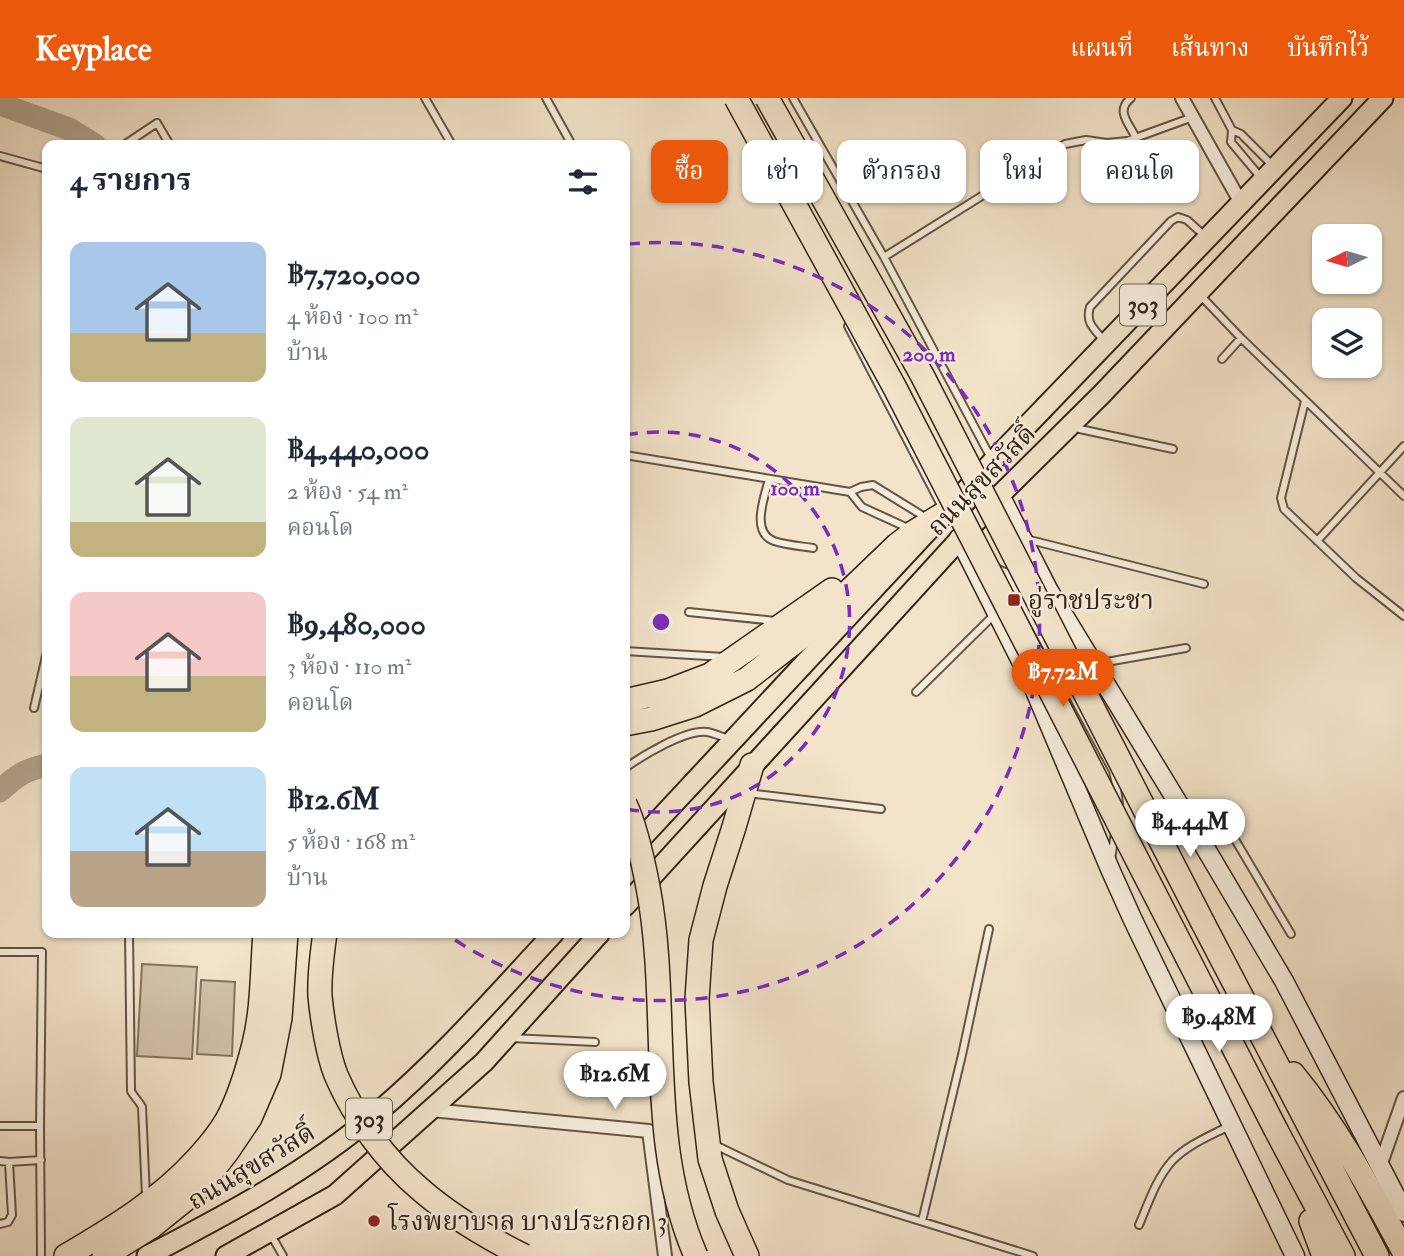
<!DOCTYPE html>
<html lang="th">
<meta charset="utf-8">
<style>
:root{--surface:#fff;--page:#f2f2f3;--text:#1f2937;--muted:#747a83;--accent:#ea580c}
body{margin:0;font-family:"IM FELL Double Pica","Noto Serif Thai",serif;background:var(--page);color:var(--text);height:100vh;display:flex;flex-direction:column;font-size:26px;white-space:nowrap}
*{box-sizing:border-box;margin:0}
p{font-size:23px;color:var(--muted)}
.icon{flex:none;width:38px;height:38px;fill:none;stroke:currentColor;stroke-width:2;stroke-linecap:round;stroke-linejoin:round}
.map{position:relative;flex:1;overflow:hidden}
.sheet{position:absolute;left:42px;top:42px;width:588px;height:798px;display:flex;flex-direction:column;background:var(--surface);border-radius:14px;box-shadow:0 2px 5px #0004}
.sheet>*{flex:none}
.banner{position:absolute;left:651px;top:42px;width:648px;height:63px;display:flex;gap:14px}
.needle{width:46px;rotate:265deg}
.buttons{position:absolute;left:1312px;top:126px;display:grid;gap:14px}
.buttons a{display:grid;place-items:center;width:70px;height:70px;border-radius:14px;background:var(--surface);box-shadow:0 2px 5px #0004;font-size:35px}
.price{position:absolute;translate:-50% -60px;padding:0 16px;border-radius:24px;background:#fff;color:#222;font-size:23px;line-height:46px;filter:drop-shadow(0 2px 4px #0008)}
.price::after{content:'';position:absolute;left:50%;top:42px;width:21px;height:16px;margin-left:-10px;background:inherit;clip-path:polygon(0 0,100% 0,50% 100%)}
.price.current{background:var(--accent);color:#fff}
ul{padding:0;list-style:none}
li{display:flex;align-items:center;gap:21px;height:175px;padding:0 28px}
li span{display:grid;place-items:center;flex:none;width:196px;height:140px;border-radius:14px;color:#555}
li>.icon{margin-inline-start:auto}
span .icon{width:84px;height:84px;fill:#fffc;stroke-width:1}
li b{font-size:30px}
h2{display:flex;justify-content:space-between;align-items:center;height:84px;padding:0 28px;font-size:30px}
.chip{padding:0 24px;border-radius:14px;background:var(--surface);box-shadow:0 2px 5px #0004;font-size:24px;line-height:63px}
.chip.current{background:var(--accent);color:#fff}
header{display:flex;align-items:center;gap:42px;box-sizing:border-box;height:98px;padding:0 35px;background:var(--accent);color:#fff}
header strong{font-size:33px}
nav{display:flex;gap:38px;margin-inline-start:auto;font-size:24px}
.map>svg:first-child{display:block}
.green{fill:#d2c3ab;stroke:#837460;stroke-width:2}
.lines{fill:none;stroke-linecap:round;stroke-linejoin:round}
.river{stroke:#b1a28c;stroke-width:23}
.service-casing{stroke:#645442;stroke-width:10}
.minor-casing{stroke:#645442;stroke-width:16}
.secondary-casing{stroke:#342415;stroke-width:21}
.primary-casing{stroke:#342415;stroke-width:23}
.motorway-casing{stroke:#342415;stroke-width:26}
.service{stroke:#f7eddd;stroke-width:6}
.minor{stroke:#f7eddd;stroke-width:12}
.secondary{stroke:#f7eddd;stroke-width:18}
.primary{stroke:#f2e3ca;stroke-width:19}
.motorway{stroke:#f2e3ca;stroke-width:23}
.motorway-bridge-casing{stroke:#342415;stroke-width:26;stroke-linecap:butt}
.motorway-bridge{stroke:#f2e3ca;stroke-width:23}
.ring{fill:none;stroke:#7b2cbf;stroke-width:3.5;stroke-dasharray:12 9}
.poi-dot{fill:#8f2418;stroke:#f7eddd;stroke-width:2.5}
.labels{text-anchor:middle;stroke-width:5;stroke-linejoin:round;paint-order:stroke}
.shield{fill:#f7eddd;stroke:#6e6051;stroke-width:2}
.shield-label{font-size:24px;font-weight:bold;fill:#342415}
.street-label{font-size:26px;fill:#342415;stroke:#f7eddd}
.poi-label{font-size:26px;fill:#342415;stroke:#f7eddd;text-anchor:start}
.centre{fill:#7b2cbf;stroke:#f7eddd;stroke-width:3.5}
.ring-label{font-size:21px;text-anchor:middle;font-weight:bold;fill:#7b2cbf;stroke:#f7eddd;stroke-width:5;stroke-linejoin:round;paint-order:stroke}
</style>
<header>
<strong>Keyplace</strong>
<nav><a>แผนที่</a><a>เส้นทาง</a><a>บันทึกไว้</a></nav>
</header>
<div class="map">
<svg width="1404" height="1158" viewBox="0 0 1404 1158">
<rect width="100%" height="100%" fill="#f2e3ca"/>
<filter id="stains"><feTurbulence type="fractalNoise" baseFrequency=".00286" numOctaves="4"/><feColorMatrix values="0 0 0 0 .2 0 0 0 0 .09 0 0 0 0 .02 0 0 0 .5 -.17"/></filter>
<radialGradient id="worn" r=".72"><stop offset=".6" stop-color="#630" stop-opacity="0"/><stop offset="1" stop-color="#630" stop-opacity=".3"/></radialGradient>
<path class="green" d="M142,866L197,869L192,961L137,958Z
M201,882L235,884L232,958L197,956Z"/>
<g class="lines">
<path class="river" d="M0,6L69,31L95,47
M0,693C17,677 25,672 47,667"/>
<g class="service-casing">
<path id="service" d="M425,0L452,47
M546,0L572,47
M793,0L884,159L992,362
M1131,0C1115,13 1129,25 1136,40
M1215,0L1232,32
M124,47L157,25L170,47
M0,58L47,71
M1262,81L1231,44L1232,32L1241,36L1273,68
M884,159L1065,46L1086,42L1107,45L1127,43L1193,19
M1201,198L1241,240L1404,398
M848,228L943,411
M1105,244C1095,231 1085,226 1090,209L1171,123L1178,119L1187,122L1206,139
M1222,261L1241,240
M1305,303L1281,400L1284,411L1356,480L1404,518
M1075,330L1173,351
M625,357L850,394
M769,381C765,398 750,434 774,443C786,447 800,448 813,450
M910,431L862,409L850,394L861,389L873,387L928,421
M1026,441L1204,486
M1317,443L1404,348
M994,469L1007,475L1113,673L1117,690L1119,706
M689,514L775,523
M625,553L724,559
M1095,566L1186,550
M916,594L995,516
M34,610L47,554
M625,670C642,658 686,631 707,634C714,635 722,639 729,641
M747,695L881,711
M1202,739C1212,732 1218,726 1230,733L1291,836
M1111,762L1115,734
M129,835L131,993C134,999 139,1003 142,1009L146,1098
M0,854H42L40,1028
M511,940L595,944
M0,1028H40L41,1158
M715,1047L788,1082L1033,1158
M0,1063L9,1064L41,1062
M922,1123L962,957L989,831
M0,1126L8,1124L12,1117L9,1064
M1139,1127C1148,1106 1156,1081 1172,1063C1187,1047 1210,1038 1229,1028
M270,1135L283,1158"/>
</g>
<g class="minor-casing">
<path id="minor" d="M1182,0L1241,105
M431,1012L649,1033L665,1158
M1380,1068L1404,1000"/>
</g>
<g class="secondary-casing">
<path id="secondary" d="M1000,397L1049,493L1200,741L1284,883L1404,1114
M959,440L1030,581L1110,771L1132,820L1295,1158"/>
</g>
<g class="primary-casing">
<path id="primary" d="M625,758L993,363L1342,0
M625,808L1000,397L1102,296L1383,0
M147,1158C228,1116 307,1074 378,1014C442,960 497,896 554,835
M226,1158L335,1097L484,964L600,835"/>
</g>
<g class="motorway-casing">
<path id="motorway" d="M625,603L668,593L710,577L832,492
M625,626L651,621L695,607L747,581L800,540L897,447L914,434L945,415
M1203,825L1377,1158
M1293,976C1339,1032 1370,1091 1404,1154
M1276,1032L1343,1158
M1311,1123L1324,1158
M66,1158C115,1129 160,1102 198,1060C209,1048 219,1036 227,1022C239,1000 248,970 254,946C263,910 262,872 265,835
M104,1158L151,1129L197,1092L227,1054L250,1020L269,976L280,920L286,835
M747,1158L727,1113L710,1061L701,984L697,901L701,842L715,788L734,729L752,667"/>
</g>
<use href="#service" class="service"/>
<use href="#minor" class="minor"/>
<use href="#secondary" class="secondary"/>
<use href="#primary" class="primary"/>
<use href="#motorway" class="motorway"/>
<g class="motorway-bridge-casing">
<path id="motorway-bridge" d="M736,0L895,290L1276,1032
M767,0L922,277L1203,825
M625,706C636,729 643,763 648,789C671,910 645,1041 696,1158
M325,835C322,856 319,877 320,898C322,920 328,957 336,977C354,1019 385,1062 421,1092C451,1118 488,1140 524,1158"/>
</g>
<use href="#motorway-bridge" class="motorway-bridge"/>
</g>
<g class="ring">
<path d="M626 337A190 190 0 1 1 626 711"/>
<path d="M628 146A379 379 0 1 1 446 836"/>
</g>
<g class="poi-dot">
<rect x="1007" y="495" width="14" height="14" rx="3.5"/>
<circle cx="374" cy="1123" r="7"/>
</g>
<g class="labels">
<g class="shield">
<rect x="1120" y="186.5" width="46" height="41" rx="5"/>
<rect x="346" y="1000.5" width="46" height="41" rx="5"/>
</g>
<g class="shield-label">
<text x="1143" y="215">303</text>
<text x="369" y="1029">303</text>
</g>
<g class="street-label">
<text transform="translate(981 382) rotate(-46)" y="9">ถนนสุขสวัสดิ์</text>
<text transform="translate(251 1068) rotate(-31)" y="9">ถนนสุขสวัสดิ์</text>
</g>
<g class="poi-label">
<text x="1028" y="511">อู่ราชประชา</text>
<text x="388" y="1132">โรงพยาบาล บางประกอก 3</text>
</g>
</g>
<circle cx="661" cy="524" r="10" class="centre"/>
<g class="ring-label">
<text x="929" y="263">200 m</text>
<text x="795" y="397">100 m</text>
</g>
<rect width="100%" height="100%" filter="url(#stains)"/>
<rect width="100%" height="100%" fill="url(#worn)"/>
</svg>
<div class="buttons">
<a><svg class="needle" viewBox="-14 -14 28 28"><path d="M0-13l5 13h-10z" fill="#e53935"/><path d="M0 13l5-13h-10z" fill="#747a83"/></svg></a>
<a><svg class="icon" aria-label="layers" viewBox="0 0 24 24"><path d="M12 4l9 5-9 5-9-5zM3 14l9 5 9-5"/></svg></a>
</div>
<b class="price current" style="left:1063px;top:611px">฿7.72M</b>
<b class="price" style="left:1190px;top:761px">฿4.44M</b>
<b class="price" style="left:1219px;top:956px">฿9.48M</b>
<b class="price" style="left:615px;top:1013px">฿12.6M</b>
<div class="banner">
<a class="chip current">ซื้อ</a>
<a class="chip">เช่า</a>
<a class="chip">ตัวกรอง</a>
<a class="chip">ใหม่</a>
<a class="chip">คอนโด</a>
</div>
<section class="sheet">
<h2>4 รายการ<svg class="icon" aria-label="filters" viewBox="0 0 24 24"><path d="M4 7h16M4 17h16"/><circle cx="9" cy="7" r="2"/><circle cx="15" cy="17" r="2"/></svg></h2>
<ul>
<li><span style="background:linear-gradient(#a9c7e8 65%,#c2b280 0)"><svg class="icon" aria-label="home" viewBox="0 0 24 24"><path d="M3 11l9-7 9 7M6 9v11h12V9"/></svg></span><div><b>฿7,720,000</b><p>4 ห้อง · 100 m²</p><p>บ้าน</p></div></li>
<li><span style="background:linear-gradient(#dfe7d0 75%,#c2b280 0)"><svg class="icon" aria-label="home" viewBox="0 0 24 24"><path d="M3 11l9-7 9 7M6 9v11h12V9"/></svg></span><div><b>฿4,440,000</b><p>2 ห้อง · 54 m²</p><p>คอนโด</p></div></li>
<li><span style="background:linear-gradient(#f6c9c9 60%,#c2b280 0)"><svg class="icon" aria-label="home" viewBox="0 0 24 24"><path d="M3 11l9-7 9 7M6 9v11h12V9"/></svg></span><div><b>฿9,480,000</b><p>3 ห้อง · 110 m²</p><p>คอนโด</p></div></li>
<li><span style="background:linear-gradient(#bfe0f5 60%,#b9a48a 0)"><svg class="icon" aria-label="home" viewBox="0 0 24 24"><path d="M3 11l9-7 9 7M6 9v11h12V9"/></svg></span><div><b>฿12.6M</b><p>5 ห้อง · 168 m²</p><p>บ้าน</p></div></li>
</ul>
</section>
</div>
